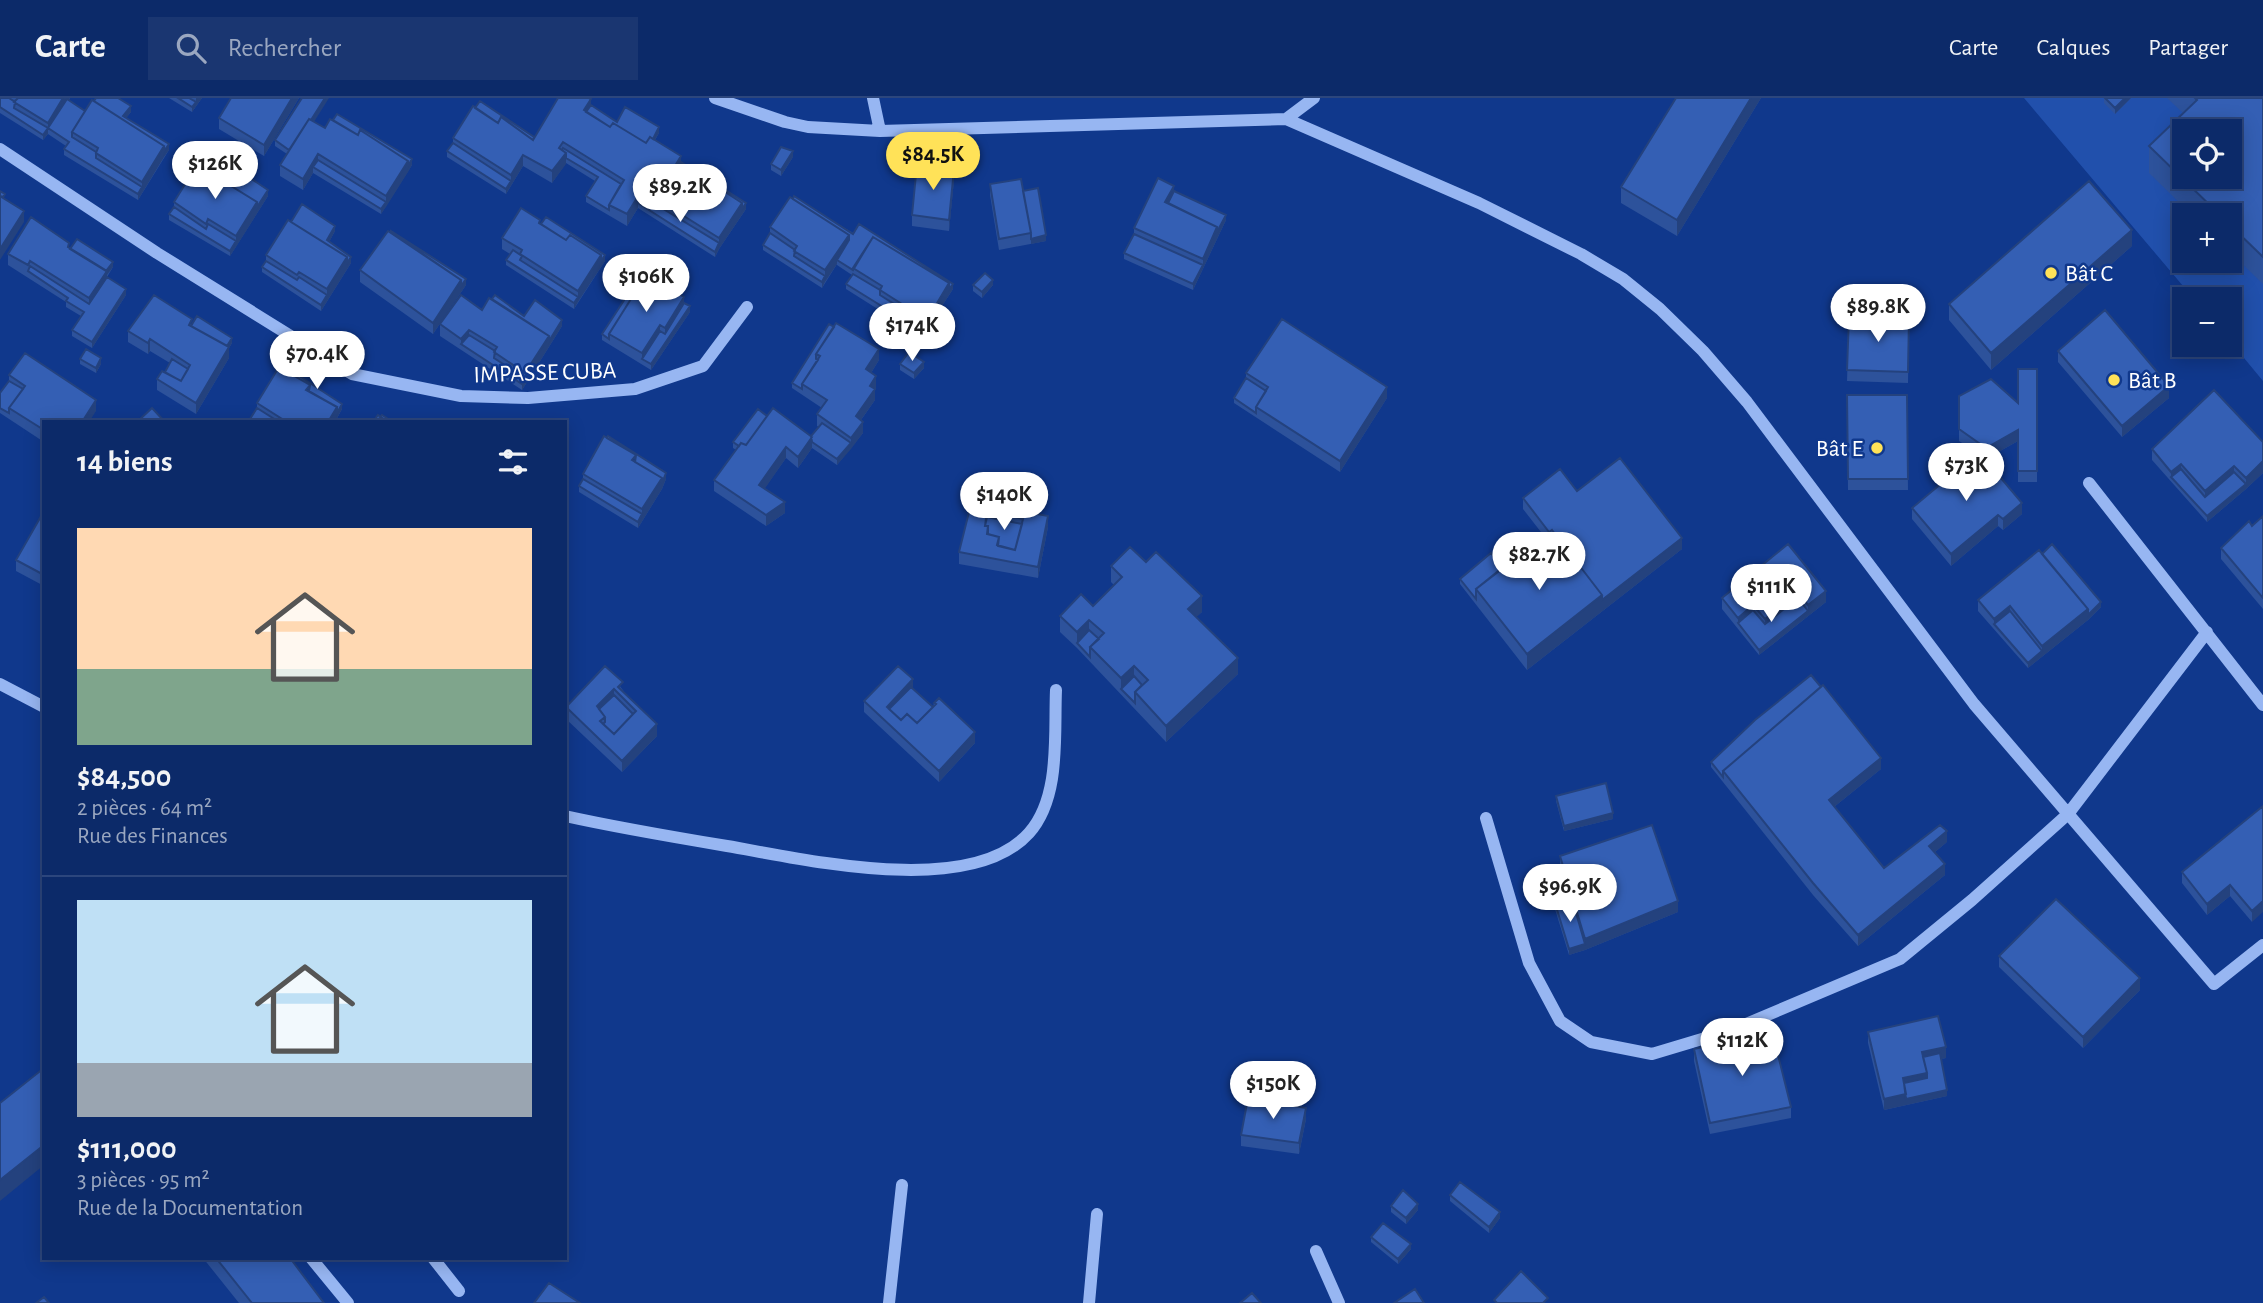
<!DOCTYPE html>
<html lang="fr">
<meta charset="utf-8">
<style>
:root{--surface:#0c2a69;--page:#1a3671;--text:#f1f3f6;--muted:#9aa7c0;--line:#2c467d;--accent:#ffe258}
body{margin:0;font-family:"Alegreya Sans",sans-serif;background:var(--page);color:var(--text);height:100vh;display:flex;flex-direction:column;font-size:26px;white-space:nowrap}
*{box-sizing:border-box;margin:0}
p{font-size:23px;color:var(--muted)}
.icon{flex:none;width:38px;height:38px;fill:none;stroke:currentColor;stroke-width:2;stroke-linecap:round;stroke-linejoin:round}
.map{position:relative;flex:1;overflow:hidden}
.panel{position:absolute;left:42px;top:322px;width:525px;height:840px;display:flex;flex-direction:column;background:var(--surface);border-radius:0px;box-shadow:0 4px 18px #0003,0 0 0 2px var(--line)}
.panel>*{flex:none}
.fabs{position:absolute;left:2172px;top:21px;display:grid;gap:14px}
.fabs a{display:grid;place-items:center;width:70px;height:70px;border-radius:0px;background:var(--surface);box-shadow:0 4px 18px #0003,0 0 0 2px var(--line);font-size:35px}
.price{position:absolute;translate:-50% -60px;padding:0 16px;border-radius:24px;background:#fff;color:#222;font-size:23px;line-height:46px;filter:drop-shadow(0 2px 4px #0008)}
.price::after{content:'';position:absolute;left:50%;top:42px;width:21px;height:16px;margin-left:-10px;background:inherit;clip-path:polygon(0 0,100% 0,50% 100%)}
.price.selected{background:var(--accent);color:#111}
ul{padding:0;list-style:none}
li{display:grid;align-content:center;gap:14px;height:371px;padding:0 35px}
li+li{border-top:2px solid var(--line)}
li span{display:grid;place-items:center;height:217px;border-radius:0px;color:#555}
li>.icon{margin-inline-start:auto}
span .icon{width:126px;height:126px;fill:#fffc;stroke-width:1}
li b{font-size:30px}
h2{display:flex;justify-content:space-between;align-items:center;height:84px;padding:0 35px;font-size:30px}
header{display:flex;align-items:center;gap:42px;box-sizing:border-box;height:98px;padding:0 35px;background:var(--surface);border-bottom:2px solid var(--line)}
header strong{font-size:33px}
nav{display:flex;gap:38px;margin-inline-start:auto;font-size:24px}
.search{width:490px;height:63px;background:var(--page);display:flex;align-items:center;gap:18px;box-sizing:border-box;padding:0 24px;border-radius:0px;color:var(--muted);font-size:26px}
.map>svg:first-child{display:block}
.green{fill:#2150ac;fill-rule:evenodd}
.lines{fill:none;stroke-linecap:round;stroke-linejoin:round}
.minor{stroke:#97b6f2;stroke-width:12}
.wall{fill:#2d529b}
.shaded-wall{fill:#24427e}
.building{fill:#345fb4;stroke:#24427e;stroke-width:2;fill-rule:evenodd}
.poi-dot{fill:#ffe258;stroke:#10388c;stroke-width:2.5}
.labels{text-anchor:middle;stroke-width:5;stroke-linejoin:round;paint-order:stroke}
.poi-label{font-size:24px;fill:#fff;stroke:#10388c;text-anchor:start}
.street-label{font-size:24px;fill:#fff;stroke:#10388c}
</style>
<header>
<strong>Carte</strong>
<div class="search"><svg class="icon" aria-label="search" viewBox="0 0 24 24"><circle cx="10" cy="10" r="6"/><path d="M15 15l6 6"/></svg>Rechercher</div>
<nav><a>Carte</a><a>Calques</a><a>Partager</a></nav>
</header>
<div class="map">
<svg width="2263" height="1205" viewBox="0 0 2263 1205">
<rect width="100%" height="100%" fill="#10388c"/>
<path class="green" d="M2024,0H2263V283L2230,243V201H2194ZM2184,33H2230V79H2184ZM2184,117H2230V163H2184Z"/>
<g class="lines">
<path class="minor" d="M715,0L785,24L808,29L880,33L1286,21L1314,0
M873,0L880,33
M1286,21L1479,105L1581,156L1623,181L1660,211L1703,253L1747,304L1974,606L2214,886L2263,847
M0,51L157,155L352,276L461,298L528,300L635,291L703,268L747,209
M2089,385L2263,607
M0,586L44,609
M565,718C619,730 673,739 727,748C804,761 970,801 1029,735C1061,699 1054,637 1056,592
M1486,720L1529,865L1560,923L1591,944L1652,956L1732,932L1900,861L1972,802L2068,716L2207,534
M1316,1153L1339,1205
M311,1160L348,1205
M433,1160L459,1193
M889,1205L902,1087
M1089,1205L1097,1116"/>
</g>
<path class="wall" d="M0,0H70L69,2L85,13L94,3L131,14L126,20L169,52L138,102L64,57V51L66,48L48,36L43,42L0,15Z
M169,0H202L192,14Z
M231,0H299L264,58L219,31V20Z
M1676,0H1761L1677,138L1621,105V89Z
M2104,0H2131L2115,16L2104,5Z
M2167,0H2263V186L2230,154V117H2192L2149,75V48L2183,15Z
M591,7L617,24L659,35L655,42L681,64L746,111L719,151L715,159L638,110L627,128L586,104V98L595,83L566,65L552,85L523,68L506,96L447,59V53L453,45V40L534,39Z
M314,24L325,30L412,67L381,116L313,75L303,92L280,78V67L287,56L275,48V42Z
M793,59L781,78L771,72V66Z
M223,80L268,98L230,158L169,122V116L174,109V104Z
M954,82L949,133L912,128V117Z
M990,86L1023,93L1046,143L999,152L990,97Z
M1174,93L1226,122L1193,192L1124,161V155L1134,136V130Z
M793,101L953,191L922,239L846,191V186L852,177L837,167V166L822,190L763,152V147L770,135V129Z
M291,124L335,133L329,144L351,165L321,213L262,174V169L266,163V157Z
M540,126L605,163L574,211L506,167V162L510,156L502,151V140Z
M2132,148L1991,272L1949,222V206Z
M69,150L113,169L107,179L126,197L92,250L72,238V232L81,218L66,209V204L8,167V156Z
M360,172L466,187L433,236L360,184Z
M676,187L672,192L684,205L690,214L651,272L602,242V236Z
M973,187H993L982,200L973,193Z
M482,212L524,218L562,228L522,292L440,238V226Z
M1849,218L1909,219L1908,285L1847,283Z
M192,226L232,245L229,250V260L196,316L157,292V281L165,274L170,265L150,253L148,256L128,244V233Z
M829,226L879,262L871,275L876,289L875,292V302L861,322L863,335L837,367L812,350L798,370L786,360L764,391L785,415L766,428L714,393V382L736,352L733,350V344L767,318L811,338L819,329L817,328V316L822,310L792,290V285Z
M2058,253L2169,300L2122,339L2058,264Z
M80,261L101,266L96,275L80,266Z
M900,266L924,270L914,281L900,272Z
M2037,271V384H2018V343L1986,361L2022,416L2003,432L1998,428L1951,468L1912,421V410L1978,355L1959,343V298L2018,305Z
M1246,275L1387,300L1340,374L1234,305V300L1246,280Z
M9,277L96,313L44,324V344L0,315V295L9,283Z
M1847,297H1907L1908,392H1848Z
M257,305L342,311L335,324H248L257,310Z
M2152,351L2263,375L2246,391L2207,424L2152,362Z
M583,376L666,381L662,391L638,430L579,394V388L583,381Z
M1577,393L1682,451L1527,572L1460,486V481L1502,470L1544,438L1523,411V400Z
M973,398L995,408L1048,429L1038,480L959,466V454Z
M44,413V488L16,473V462Z
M2263,418V511L2221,461V450L2252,428Z
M1788,446L1826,504L1759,557L1722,511V500Z
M1146,464L1202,514L1196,519L1238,576L1166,644L1077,550L1060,534V518L1093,508L1114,487L1111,484V468Z
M1978,502L2101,509L2088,522L2028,570L1978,513Z
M605,568L657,638L622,674L566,621V609Z
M913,591L933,609L934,605L975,645L939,684L864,614V603Z
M1711,664L1881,671L1834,709L1884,770L1947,744L1935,754L1945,777L1858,848L1813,797L1711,669Z
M1556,698L1613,721L1564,733L1556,703Z
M2263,708L2252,824L2230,798L2207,817L2182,785V774Z
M1560,758L1678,814L1585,852L1569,857L1555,811V805L1570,801L1560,769Z
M1999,858L2140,892L2083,950L1999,869Z
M1868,934L1946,960L1941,961L1947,998L1884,1012L1868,945Z
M1694,951L1791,1009V1020L1710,1036L1694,963Z
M1306,1021L1299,1056L1241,1048V1037Z
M1450,1097L1500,1120L1489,1135L1450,1103Z
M1391,1108L1418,1112L1406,1126L1391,1114Z
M1371,1139L1411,1151L1398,1166L1371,1144Z
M203,1160H290L324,1205H239Z"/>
<path class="shaded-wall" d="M63,0H70L50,32L48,30V25Z
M196,0H202L192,14V9L196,4Z
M292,0H299L264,58V47Z
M325,0H329L292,59V53Z
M1751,0H1761L1677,138V122Z
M2125,0H2131L2115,16V10Z
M591,1V12L586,19L584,12Z
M131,8V14L123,24V18Z
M659,29V35L646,57V51Z
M48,30V36L43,42V37Z
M169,46V52L164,59V53Z
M164,48V59L138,102V96L142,89V84Z
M793,53V59L781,78V72Z
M566,55V66L552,85V73Z
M318,56V68L313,69V75L303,92V81Z
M523,57V68L506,96V91L511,83V77Z
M681,58V70L678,75L675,68Z
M412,61V67L408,74L386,109V98L408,63Z
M954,71V82L949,133V122Z
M1174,88V99L1165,109V104Z
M268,92V98L236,149V138L257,104Z
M642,92V103L638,105V110L627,128V116Z
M386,104V109L381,116V111Z
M742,105H746V111L719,151L715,159V154L719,145V140Z
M24,113V124L0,162V151Z
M1226,117V122L1193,192V186L1203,167V161L1217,129Z
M335,128V133L327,148V142Z
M2132,132V148L1991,272V255Z
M849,137V148L837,162V166L825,184V172Z
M1046,137V143L1031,146V141Z
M236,143V149L230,158V153Z
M601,157H605V163L578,204V193Z
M347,159H351V165L321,213V207L327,197V191Z
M113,164V169L107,177V184L89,212V200L103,177Z
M825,178V184L822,190V184Z
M466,181V187L433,236V225L461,182Z
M676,181V187L668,200V195Z
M993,182V187L982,200V194Z
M949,185L953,186V191L922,239V233L927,227V222Z
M126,191V197L92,250V244Z
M578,199V204L574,211V205Z
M684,199V210L665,242V230Z
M690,208V214L651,272V266Z
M562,222V228L522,292V286L525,280V275L549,238Z
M660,227V238L642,261V255Z
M469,232V243L461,246V241Z
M232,240V245L229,250V260L196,316V305Z
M150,241V253L148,256V245Z
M879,251V262L866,283V271Z
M101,260V266L96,275V270Z
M924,264V270L914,281V275Z
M876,278V289L875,292V302L856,329V318L870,288Z
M2169,288V300L2122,339V328Z
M1387,289V300L1340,374V363Z
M96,302V313L89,324H82Z
M342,306V311L337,320V315Z
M337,309V320L335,324H328Z
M863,324V335L851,351V340Z
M2018,332V343L1986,361V350Z
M812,339V350L798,370V359Z
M851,345V351L837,367V361Z
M786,349V360L759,399V387Z
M2263,363V375L2246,391L2207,424V418L2246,386V380Z
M2181,366V377L2171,379V385V374Z
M2234,368V380L2205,404V393Z
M666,375V381L662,391V385Z
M662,380V391L638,430V424L642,416V411Z
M785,404V415L766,428V417Z
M2022,405V416L2003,432V421Z
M1998,417V428L1951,468V456Z
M1048,418V429L1038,480V469Z
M1682,440V451L1527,572V556L1602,497Z
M1826,493V504L1759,557V552L1808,513V507Z
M1798,494V505L1765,532V521Z
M1202,498V514L1188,527V511Z
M2101,504V509L2088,522V517Z
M1753,507V518L1738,525V520Z
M2010,508V519L1994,526V532V521Z
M2088,511V522L2028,570V565L2042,553V548Z
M1089,522V538L1077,545V534Z
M1238,560V576L1166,644V628Z
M1134,568V584L1121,591V597V580Z
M913,581V592L889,617L887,609Z
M614,591V602L597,613V608Z
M657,626V638L622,674V663Z
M975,634V645L939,684V673Z
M1881,660V671L1829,713V702Z
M1613,715V721L1564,733V728Z
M1947,733V744L1929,759V748Z
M1945,766V777L1858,848V837Z
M2230,787V798L2207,817V806Z
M1678,803V814L1585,852L1569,857V851L1585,846V841Z
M2263,803V814L2252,824V813Z
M2140,880V892L2083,950V939Z
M1946,949V960L1923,965L1922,954Z
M1927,975V986H1903V980Z
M1947,992V998L1884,1012V1001L1906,996Z
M1306,1010V1021L1299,1056V1045Z
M44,1047V1067L0,1103V1082Z
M1418,1106V1112L1406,1126V1120Z
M1500,1114V1120L1489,1135V1129Z
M1411,1146V1151L1398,1166V1161Z"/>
<path class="building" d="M0,0H9L15,4L14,10L48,30L43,37L0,9Z
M18,0H63L48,25L14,4Z
M96,0H118L131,8L123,18L169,46L164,53V48L94,3Z
M178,0H189L196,4L192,9Z
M231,0H292L264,47L219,20Z
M302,0H325L311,22L309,21L289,52L275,42Z
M558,0H589L591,1L584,12L610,29L613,25L646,45L650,39L681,58L675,68L691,78L693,73L742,105L719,140L642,92L627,116L609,107L624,82L563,44L559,50L566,55L552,73L523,57L511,77L453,40L473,8L498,25L501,19L533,42Z
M1676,0H1751L1677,122L1621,89Z
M2105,0H2125L2115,10Z
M2195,0H2263V159L2230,127V117H2220L2149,48L2197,2ZM2184,33H2230V79H2184Z
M67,1L85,13L72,34V39L96,54V60L142,89L138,96L64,51L69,44L48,30Z
M92,2L164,48L142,84L96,55L98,50L72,34Z
M480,3L534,39L533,42L501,19L498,25L475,10Z
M591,7L617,24L625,9L659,29L653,41L650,39L646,45L613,25L610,29L586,14Z
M337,16L412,61L408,68V63L360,32L358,37L333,22Z
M309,21L325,30L330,21L358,37L360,32L408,63L386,98L318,56L303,81L280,67Z
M453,45L511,83L506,91L447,53Z
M781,49L793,53L781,72L771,66Z
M563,50L621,86L609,107V112L586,98L598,79L566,60V55L562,52Z
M318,62L386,104L381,111L313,69Z
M681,64L746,105L742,111V105L693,73L691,78L678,70Z
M201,66L223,80L232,68L268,92L257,109V104L199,68Z
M917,66L954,71L949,122L912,117Z
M197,67L257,104L236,138L208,121L206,126L174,104Z
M1158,80L1174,88L1165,104L1217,129L1203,161L1134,130Z
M1021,81L1031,135L999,141L990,86Z
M2089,83L2132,132L1991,255L1949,206Z
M1038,90L1046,137L1031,141V135L1023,93Z
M0,93L5,96L3,99L0,98Z
M1174,93L1226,117L1217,134V129L1168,105Z
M0,98L24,113L0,151Z
M642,98L719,145L715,154L638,105Z
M794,98L853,136L859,126L953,186L949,191V185L873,139L853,172L837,162L849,142V137L793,101Z
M790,99L849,137L825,172L794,153L797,148L770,129Z
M302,106L335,128L327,142L351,159L347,165V159L291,124Z
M174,109L206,131L208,126L236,143L230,153L169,116Z
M521,110L540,122L539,125L566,142L570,137L601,157L578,193L520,156L522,152L502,140Z
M31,119L69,145L68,149L107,173L89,200L30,163L28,167L8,156Z
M546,119L605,157L601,163V157L570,137L566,142L541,126Z
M288,122L347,159L327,191L299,174L297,177L266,157Z
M388,133L461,182L433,225L360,172Z
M391,133L466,181L461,188V182L391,134Z
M770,135L795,152L794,158L825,178L822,184L763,147Z
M1134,136L1203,167L1193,186L1124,155Z
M873,139L949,185L927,222L880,192L882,188L853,170Z
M77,141L113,164L106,173L70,151Z
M513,152L522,158L520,162L578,199L574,205L506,162Z
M266,163L297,182L299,179L327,197L321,207L262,169Z
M649,164L676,181L670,191L646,177L609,236V241L602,236Z
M30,168L89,206L107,179L126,191L92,244L72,232L84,214L66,203L68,200L28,173Z
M985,175L993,182L982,194L973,187Z
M853,176L880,192V197L927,227L922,233L846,186Z
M646,177L684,199L665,230L660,227L642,255L609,236Z
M154,197L192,221L189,227L229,249L196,305L157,281L162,273L181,283L190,267L150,241L148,245L128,233Z
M461,197L482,212L489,200L549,238L525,275L494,254L497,249L469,232L461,241L440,226Z
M495,197L524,218L535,202L562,222L549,243V238L492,201Z
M684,205L690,208L651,266L642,261L660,233L665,236Z
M2105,212L2169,288L2122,328L2058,253Z
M197,218L232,240L227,248L191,228Z
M1849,218L1909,219L1908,274L1847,272Z
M1282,221L1387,289L1340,363L1256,309L1268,289L1246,275Z
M836,225L879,251L866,271L876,278L870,288L875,291L856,318L863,324L851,340L817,316L827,302L802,286L820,258L816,256Z
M829,226L834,229L816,256V261L818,262L802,286V291L792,285Z
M469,237L495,253L494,260L525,280L522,286L461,246Z
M86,251L101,260L96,270L80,261Z
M909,254L924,264L914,275L900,266Z
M25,255L96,302L82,324H44V332L9,310L25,288L9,277Z
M172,261L188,271L181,283L165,274Z
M284,268L342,306L337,315V309L309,293L310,287L282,271Z
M279,269L310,287L306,292L337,309L328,324H287L257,305Z
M2018,271H2037V373H2018V332L1986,350L1959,331V298L1991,281L2018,305Z
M1246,280L1266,293L1256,309V315L1234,300Z
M9,283L23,291L9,310V315L0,310V295Z
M2214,292L2263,344V363L2246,380L2234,368L2205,393L2181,366L2171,374L2152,351Z
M1847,297H1907L1908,381H1848Z
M152,310L165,324H137Z
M257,310L279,324H248Z
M773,310L812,339L798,359L786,349L759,387L785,404L766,417L714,382L741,345L746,347Z
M758,311L767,318L746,347L741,345L739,348L733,344Z
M378,317L388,324H373Z
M382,317L393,324H388L380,319Z
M822,325L851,345L837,361L812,344L811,338Z
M604,338L636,357L632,362L662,380L642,411L583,376Z
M608,338L666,375L662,385V380L635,364L636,357L607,340Z
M1979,354L2022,405L2003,421L1998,417L1951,456L1912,410Z
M1620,360L1682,440L1602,502V497L1552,432L1549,434L1523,400L1560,371L1577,393Z
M2181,371L2205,399L2234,374L2246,386L2207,418L2171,379Z
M583,381L642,416L638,424L579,388Z
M973,398L995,403L994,408L1048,418L1038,469L959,454ZM987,413L1023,421L1015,452L997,447L999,439L987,436L988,428H985Z
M44,413V477L16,462Z
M2263,418V500L2221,450L2249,423L2252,428Z
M987,419L1022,426L1015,452L998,448L999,439L988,436V428H985Z
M1552,432L1602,497L1527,556L1476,491Z
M1788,446L1826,493L1808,507L1798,494L1765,521L1753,507L1738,520L1722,500Z
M2052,446L2101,504L2088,517V511L2042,456Z
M1130,449L1146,464L1156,454L1202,498L1188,511L1238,560L1166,628L1135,594L1148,582L1134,568L1121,580L1090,549L1104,535L1089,522L1077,534L1060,518L1081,496L1093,508L1122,479L1111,468Z
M2039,452L2088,511L2042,548L2010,508L1994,521L1978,502Z
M1491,455L1502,470L1476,491V501L1460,481Z
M1798,500L1808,513L1759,552L1738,525L1753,512L1765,526Z
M2010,513L2042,553L2028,565L1994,526Z
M1089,532L1099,541L1090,549V559L1077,545Z
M605,568L623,584L618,589L657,626L622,663L566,609ZM614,591L636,613L614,636L600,623L605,619L597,608Z
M898,568L913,581L887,609L901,622L907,616L917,625L936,606L934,605L939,600L975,634L939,673L864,603Z
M1811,577L1821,589L1723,673V679L1711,664L1755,622Z
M1134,578L1142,587L1135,594V605L1121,591Z
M1823,587L1881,660L1829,702L1884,770L1940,727L1947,733L1929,748L1945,766L1858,837L1813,785L1723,673Z
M911,589L933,609L917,625L907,616L901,622L889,611Z
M614,597L633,616L614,636L603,626L605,624V619L599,611Z
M1606,685L1613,715L1564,728L1556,698Z
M2263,708V803L2252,813L2230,787L2207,806L2182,774Z
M1652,727L1678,803L1585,841L1560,758Z
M1572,801L1585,846L1569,851L1555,805Z
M2056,801L2140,880L2083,939L1999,858Z
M1938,918L1946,949L1922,954L1927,975L1903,980L1906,996L1884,1001L1868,934Z
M1772,933L1791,1009L1710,1025L1694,951Z
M1940,955L1947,992L1906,1001L1904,985L1927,980V975L1923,959Z
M44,970V1047L0,1082V1005Z
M1248,1000L1306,1010L1299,1045L1241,1037Z
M1460,1084L1500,1114L1489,1129L1450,1097Z
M1403,1092L1418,1106L1406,1120L1391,1108Z
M1383,1125L1411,1146L1398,1161L1371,1139Z
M216,1160H290L324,1205H252Z
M1521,1173L1548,1200L1543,1205H1497L1494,1202Z
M549,1185L580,1205H534Z
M1415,1191L1424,1205H1394Z
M1252,1195L1261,1205H1240Z
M44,1199L49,1205H36Z"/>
<g class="poi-dot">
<circle cx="2051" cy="175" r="7"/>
<circle cx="2114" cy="282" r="7"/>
<circle cx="1877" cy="350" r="7"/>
</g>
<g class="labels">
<g class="poi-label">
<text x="2065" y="183">Bât C</text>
<text x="2128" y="290">Bât B</text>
<text x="1863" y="358" text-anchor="end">Bât E</text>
</g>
<g class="street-label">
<text transform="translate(545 274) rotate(-2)" y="8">IMPASSE CUBA</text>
</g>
</g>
</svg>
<div class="fabs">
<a><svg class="icon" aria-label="locate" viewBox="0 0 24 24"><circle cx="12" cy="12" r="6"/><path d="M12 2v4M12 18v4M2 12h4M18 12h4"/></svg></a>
<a>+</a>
<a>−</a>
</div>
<b class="price selected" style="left:933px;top:94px">$84.5K</b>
<b class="price" style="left:215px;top:103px">$126K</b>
<b class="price" style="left:680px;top:126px">$89.2K</b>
<b class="price" style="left:646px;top:216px">$106K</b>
<b class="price" style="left:1878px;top:246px">$89.8K</b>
<b class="price" style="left:912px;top:265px">$174K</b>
<b class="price" style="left:317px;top:293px">$70.4K</b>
<b class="price" style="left:1966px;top:405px">$73K</b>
<b class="price" style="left:1004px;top:434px">$140K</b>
<b class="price" style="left:1539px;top:494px">$82.7K</b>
<b class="price" style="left:1771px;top:526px">$111K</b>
<b class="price" style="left:1570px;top:826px">$96.9K</b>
<b class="price" style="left:1742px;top:980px">$112K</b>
<b class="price" style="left:1273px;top:1023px">$150K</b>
<section class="panel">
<h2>14 biens<svg class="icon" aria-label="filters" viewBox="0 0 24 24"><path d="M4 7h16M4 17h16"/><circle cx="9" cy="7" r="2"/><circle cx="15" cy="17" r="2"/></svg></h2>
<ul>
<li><span style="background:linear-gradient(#ffd9b3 65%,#7fa58c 0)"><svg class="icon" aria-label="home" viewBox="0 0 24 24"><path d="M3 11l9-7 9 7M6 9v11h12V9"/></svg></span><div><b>$84,500</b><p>2 pièces · 64 m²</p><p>Rue des Finances</p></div></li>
<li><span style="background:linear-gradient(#bfe0f5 75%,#9aa5b1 0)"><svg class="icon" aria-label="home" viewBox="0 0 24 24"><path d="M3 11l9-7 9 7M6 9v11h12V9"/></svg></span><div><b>$111,000</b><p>3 pièces · 95 m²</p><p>Rue de la Documentation</p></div></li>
</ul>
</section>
</div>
